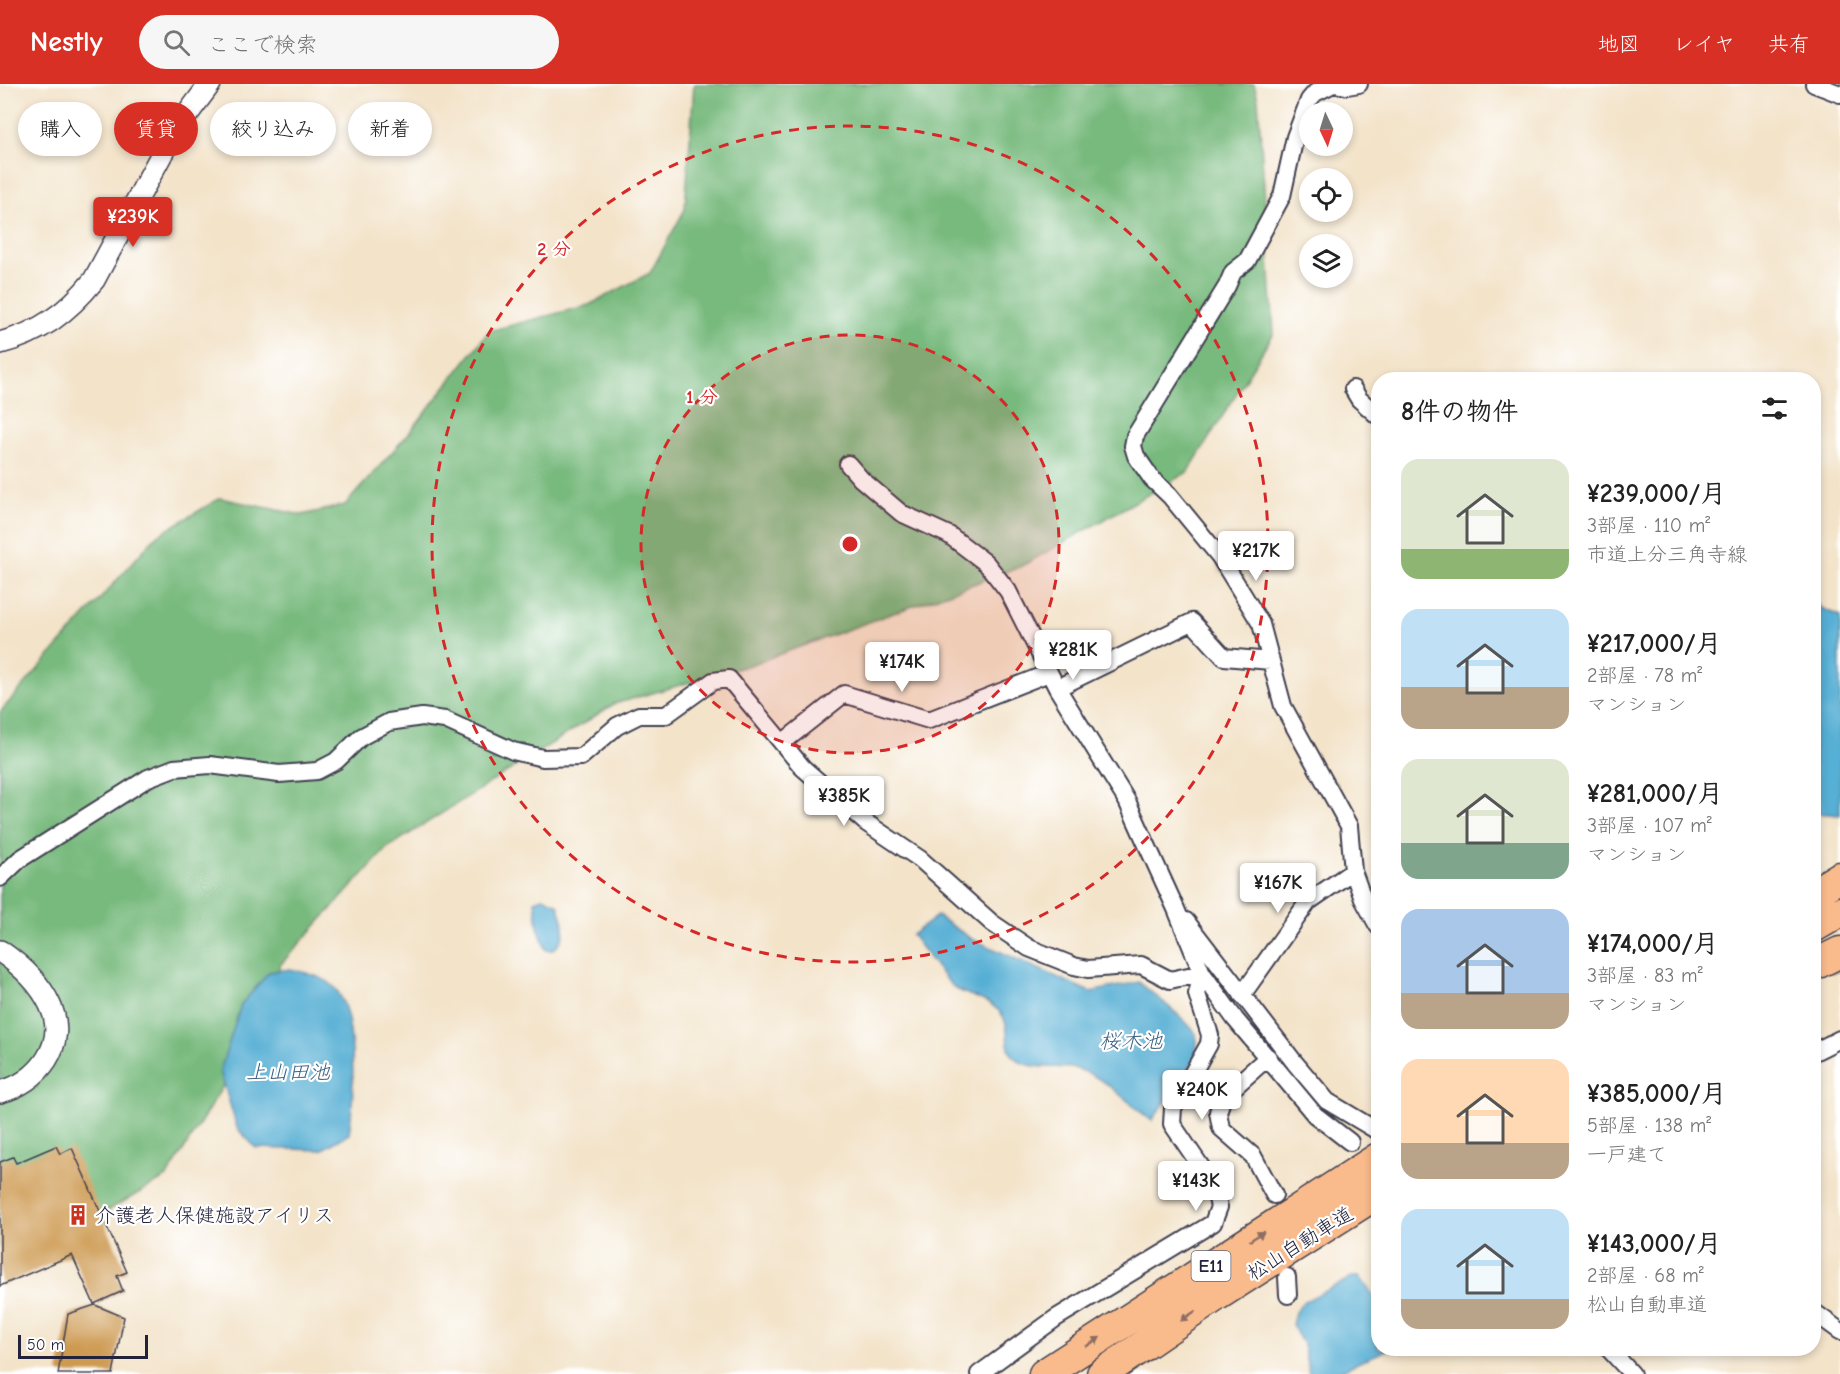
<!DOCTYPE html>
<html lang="ja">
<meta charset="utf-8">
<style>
:root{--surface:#fff;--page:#f6f6f6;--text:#222;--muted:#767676;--accent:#d93025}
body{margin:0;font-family:"Comic Neue","Klee One",sans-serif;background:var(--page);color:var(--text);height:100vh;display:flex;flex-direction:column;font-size:22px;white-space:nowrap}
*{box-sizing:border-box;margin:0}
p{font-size:20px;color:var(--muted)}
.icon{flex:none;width:33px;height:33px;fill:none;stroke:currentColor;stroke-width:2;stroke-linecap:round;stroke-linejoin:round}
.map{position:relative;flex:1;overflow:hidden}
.side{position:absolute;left:1371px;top:288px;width:450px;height:984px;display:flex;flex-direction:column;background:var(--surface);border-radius:24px;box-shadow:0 3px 9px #0003}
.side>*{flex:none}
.hud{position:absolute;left:18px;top:18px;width:570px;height:54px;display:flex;gap:12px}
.needle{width:39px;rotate:176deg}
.fabs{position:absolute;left:1299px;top:18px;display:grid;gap:12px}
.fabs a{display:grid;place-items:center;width:54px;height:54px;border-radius:50%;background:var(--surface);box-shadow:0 3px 9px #0003;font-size:30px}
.scale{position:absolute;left:18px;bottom:15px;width:130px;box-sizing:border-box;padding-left:6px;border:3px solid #22223b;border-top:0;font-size:16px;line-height:21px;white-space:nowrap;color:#22223b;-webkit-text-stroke:4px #fff;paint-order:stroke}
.price{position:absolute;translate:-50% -51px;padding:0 14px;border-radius:6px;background:#fff;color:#222;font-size:20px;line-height:39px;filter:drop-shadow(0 2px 3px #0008)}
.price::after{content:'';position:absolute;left:50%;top:36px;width:18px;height:14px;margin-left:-9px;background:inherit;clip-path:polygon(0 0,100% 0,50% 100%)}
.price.selected{background:var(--accent);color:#fff}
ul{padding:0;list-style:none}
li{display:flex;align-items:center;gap:18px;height:150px;padding:0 30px}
li span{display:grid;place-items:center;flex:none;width:168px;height:120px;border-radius:18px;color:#555}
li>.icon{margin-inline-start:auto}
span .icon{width:72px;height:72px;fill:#fffc;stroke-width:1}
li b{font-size:26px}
h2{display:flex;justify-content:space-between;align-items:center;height:72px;padding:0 30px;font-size:26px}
.chip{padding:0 21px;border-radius:27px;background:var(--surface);box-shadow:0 3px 9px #0003;font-size:21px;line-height:54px}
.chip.selected{background:var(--accent);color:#fff}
header{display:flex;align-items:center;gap:36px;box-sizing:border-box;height:84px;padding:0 30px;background:var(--accent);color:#fff}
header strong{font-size:28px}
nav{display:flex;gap:33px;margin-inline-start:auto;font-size:21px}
.search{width:420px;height:54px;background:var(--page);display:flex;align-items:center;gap:15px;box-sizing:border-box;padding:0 21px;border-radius:33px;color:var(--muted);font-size:22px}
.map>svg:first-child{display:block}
.forest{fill:#78ba7e;stroke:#4d6e5c;stroke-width:1.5}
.water{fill:#57afd4;stroke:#3c6888;stroke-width:1.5}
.building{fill:#cd9a51}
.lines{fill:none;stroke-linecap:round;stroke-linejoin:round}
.minor-tunnel{stroke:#c9bcad;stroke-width:16;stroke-dasharray:16 8;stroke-linecap:butt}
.minor-casing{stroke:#413f50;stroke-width:20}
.tertiary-casing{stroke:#413f50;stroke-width:24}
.motorway-casing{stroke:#413f50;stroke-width:33}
.minor{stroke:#fff;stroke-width:16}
.tertiary{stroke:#fff;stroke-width:21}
.motorway{stroke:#fabb8c;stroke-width:30}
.oneway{fill:#8e6e64}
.ring{fill:none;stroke:#d62828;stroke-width:3;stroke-dasharray:10 8}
.labels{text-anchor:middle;stroke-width:4.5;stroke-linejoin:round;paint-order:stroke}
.shield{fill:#fff;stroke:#646476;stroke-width:1.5}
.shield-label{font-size:18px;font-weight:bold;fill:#22223b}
.poi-label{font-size:20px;fill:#22223b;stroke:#fff;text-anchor:start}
.street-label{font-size:20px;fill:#22223b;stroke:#fff}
.water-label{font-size:21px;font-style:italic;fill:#3a6180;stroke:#fff}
.centre{fill:#d62828;stroke:#fff;stroke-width:3}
.ring-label{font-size:18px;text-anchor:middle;font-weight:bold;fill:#d62828;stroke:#fff;stroke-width:4.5;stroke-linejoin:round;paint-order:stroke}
</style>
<header>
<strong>Nestly</strong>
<div class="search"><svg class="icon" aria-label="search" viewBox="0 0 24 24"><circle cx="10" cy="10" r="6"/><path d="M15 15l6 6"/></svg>ここで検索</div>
<nav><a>地図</a><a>レイヤ</a><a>共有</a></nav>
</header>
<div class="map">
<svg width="1840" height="1290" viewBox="0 0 1840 1290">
<rect width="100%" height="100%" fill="#fff"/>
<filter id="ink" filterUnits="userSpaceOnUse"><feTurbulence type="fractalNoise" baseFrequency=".0167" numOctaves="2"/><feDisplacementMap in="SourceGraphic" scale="12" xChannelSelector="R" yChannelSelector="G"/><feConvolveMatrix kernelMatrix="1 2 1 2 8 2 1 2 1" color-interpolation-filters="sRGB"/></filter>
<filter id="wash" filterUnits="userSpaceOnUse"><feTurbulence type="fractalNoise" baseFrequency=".008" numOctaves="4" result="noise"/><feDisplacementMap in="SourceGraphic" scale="24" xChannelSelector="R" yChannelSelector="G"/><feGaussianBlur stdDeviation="1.35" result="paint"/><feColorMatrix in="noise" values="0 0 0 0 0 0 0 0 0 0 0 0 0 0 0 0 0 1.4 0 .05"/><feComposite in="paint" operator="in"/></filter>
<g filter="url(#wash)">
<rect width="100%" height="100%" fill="#f3e3c9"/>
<path class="forest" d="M694,0H1254L1258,15L1274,249L1188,388L1020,483L750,581L614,620L387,764L281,880L248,961L167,1093L42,1164L0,1163V628L155,453L220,414L302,431L345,421L410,348L489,247L589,221L650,189L685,125Z"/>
<path class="water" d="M1814,517L1821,524L1840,532V731L1814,729Z
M543,813L558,820C564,838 570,853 553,866H546L538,843L535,817Z
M937,832L972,855L1090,908L1139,898C1149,907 1193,940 1196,951C1198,959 1197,966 1195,975L1152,1037C1130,1020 1103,992 1077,985C1060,981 1027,987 1015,974C1002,962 1012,941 1000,928C988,915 969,913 955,904C946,899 921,862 912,851Z
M291,885C305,889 324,892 334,903C358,928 354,1018 349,1050L321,1066L256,1064L237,1044L220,987L241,921L269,888Z
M1353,1193H1360L1378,1218V1264L1389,1265L1333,1290H1309L1303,1260L1292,1241L1295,1228L1303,1218Z"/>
<g id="blocks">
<path class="building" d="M56,1062L60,1070L72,1064L127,1188L117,1192L123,1207L94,1220L72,1171L0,1202V1078L13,1073L16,1079Z
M95,1221L124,1233L113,1290H58L68,1230Z"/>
</g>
</g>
<g filter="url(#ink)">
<use href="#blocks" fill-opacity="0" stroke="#413f50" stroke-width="1.5"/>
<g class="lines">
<path class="minor-tunnel" d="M1821,833L1840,889"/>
<g class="minor-casing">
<path id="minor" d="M1333,0L1315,9L1309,16L1295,53L1282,112L1247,177L1233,188L1227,202L1135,352L1133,362L1136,372L1152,395L1170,412L1220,473L1261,540L1283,622L1349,742L1353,787L1363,815L1378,842
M1335,0L1347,2L1359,0
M1814,0L1840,10
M1353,305L1359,315L1378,332
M848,380L861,395L901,429L949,451L986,479L1008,507L1057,604L1127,717L1176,825L1202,889L1235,935L1315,1031L1350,1058
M1057,604L1192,538L1224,573L1271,577
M782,659L844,610L929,636L1049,589
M0,794L20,775L148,694L174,684L210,681L279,690L317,687L336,677L361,653L389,638L422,633L445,636L513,667L543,674L581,673L617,642L639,631H666L713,597L729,595L803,684L865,738L920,775L992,839L1029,864L1074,882L1088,885L1141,881L1170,896L1202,889
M1186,837L1295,979L1327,1017L1374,1045L1378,1042
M1242,911L1308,818L1353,787
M1814,968L1840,955
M1268,973L1223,1013L1218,1028L1221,1044L1253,1072L1274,1111
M1287,1193L1288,1211
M1814,1228L1840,1247
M1608,1264L1632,1290
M979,1290L1056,1234L1213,1139L1219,1123L1214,1102L1172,1040L1173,1024L1209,960L1210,951L1197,910L1202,889"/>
</g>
<g class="tertiary-casing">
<path id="tertiary" d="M0,259C40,249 68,228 94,196L172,51L210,0
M0,867C19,880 40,899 50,921C69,960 38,999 0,1008"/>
</g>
<g class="motorway-casing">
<path id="motorway" d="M1814,809L1840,793
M1814,843L1840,828
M1814,881L1840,868
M1044,1290L1378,1074
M1102,1290L1216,1212L1378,1109"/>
</g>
<use href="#minor" class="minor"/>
<use href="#tertiary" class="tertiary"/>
<use href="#motorway" class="motorway"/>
</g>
<defs><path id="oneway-solid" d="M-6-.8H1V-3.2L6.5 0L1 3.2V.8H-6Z" transform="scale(1.5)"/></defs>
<g class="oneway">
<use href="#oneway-solid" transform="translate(1257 1152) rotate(-33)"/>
<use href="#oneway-solid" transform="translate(1188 1232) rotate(146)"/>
<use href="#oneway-solid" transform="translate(1093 1258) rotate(-33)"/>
</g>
</g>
<circle cx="850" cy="460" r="209" fill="#d62828" fill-opacity=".12"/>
<g class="ring">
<circle cx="850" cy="460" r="209"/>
<circle cx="850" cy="460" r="418"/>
</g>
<defs>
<g id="building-bare" transform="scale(1.62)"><path d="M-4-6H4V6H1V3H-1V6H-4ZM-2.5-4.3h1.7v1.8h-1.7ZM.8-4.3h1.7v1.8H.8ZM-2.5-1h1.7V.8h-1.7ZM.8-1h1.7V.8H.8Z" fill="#c8321e" stroke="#fff" stroke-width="2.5" paint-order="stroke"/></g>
</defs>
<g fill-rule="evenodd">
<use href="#building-bare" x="78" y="1131"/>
</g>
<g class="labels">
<rect class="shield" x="1191.5" y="1167" width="39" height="30" rx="4.5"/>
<g class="shield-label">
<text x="1211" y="1188">E11</text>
</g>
<g class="poi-label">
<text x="95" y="1138">介護老人保健施設アイリス</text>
</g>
<g class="street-label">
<text transform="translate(1300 1159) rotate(-32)" y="7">松山自動車道</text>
</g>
<g class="water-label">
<text x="1131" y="964">桜木池</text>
<text x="288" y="995">上山田池</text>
</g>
</g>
<circle cx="850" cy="460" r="9" class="centre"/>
<g class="ring-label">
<text x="554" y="171">2 分</text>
<text x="702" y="319">1 分</text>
</g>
</svg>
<div class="fabs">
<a><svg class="needle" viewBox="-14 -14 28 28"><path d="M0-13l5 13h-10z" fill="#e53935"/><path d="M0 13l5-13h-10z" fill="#767676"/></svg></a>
<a><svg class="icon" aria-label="locate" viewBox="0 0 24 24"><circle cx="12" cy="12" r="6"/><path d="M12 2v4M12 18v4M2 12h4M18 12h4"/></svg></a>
<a><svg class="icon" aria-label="layers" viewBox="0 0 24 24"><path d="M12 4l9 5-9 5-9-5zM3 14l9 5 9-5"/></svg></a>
</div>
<div class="scale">50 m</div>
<b class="price selected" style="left:133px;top:164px">¥239K</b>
<b class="price" style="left:1256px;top:498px">¥217K</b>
<b class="price" style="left:1073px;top:597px">¥281K</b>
<b class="price" style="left:902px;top:609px">¥174K</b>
<b class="price" style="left:844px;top:743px">¥385K</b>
<b class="price" style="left:1278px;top:830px">¥167K</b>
<b class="price" style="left:1202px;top:1037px">¥240K</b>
<b class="price" style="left:1196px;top:1128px">¥143K</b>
<div class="hud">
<a class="chip">購入</a>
<a class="chip selected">賃貸</a>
<a class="chip">絞り込み</a>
<a class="chip">新着</a>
</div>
<section class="side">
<h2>8件の物件<svg class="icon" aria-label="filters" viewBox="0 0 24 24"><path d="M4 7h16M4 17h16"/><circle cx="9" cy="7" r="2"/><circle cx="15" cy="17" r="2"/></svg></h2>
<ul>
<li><span style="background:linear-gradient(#dfe7d0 75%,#8fb573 0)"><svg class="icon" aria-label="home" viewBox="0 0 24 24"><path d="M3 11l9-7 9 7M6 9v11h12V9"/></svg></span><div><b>¥239,000/月</b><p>3部屋 · 110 m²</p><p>市道上分三角寺線</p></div></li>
<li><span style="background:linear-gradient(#bfe0f5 65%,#b9a48a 0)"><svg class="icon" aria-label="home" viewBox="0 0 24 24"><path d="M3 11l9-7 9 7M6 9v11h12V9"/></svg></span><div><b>¥217,000/月</b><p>2部屋 · 78 m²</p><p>マンション</p></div></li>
<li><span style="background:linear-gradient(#dfe7d0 70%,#7fa58c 0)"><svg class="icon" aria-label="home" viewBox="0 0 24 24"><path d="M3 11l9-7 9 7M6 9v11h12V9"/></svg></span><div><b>¥281,000/月</b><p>3部屋 · 107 m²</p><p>マンション</p></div></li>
<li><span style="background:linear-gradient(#a9c7e8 70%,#b9a48a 0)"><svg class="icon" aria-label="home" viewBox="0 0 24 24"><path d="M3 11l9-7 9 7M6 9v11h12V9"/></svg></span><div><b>¥174,000/月</b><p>3部屋 · 83 m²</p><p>マンション</p></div></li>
<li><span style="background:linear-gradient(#ffd9b3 70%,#b9a48a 0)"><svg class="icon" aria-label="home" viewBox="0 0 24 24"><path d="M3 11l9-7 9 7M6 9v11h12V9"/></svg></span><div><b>¥385,000/月</b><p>5部屋 · 138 m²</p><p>一戸建て</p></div></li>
<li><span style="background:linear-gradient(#bfe0f5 75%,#b9a48a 0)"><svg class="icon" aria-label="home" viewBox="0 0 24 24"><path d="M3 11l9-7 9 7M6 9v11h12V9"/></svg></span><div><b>¥143,000/月</b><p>2部屋 · 68 m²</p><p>松山自動車道</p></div></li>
</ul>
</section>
</div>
